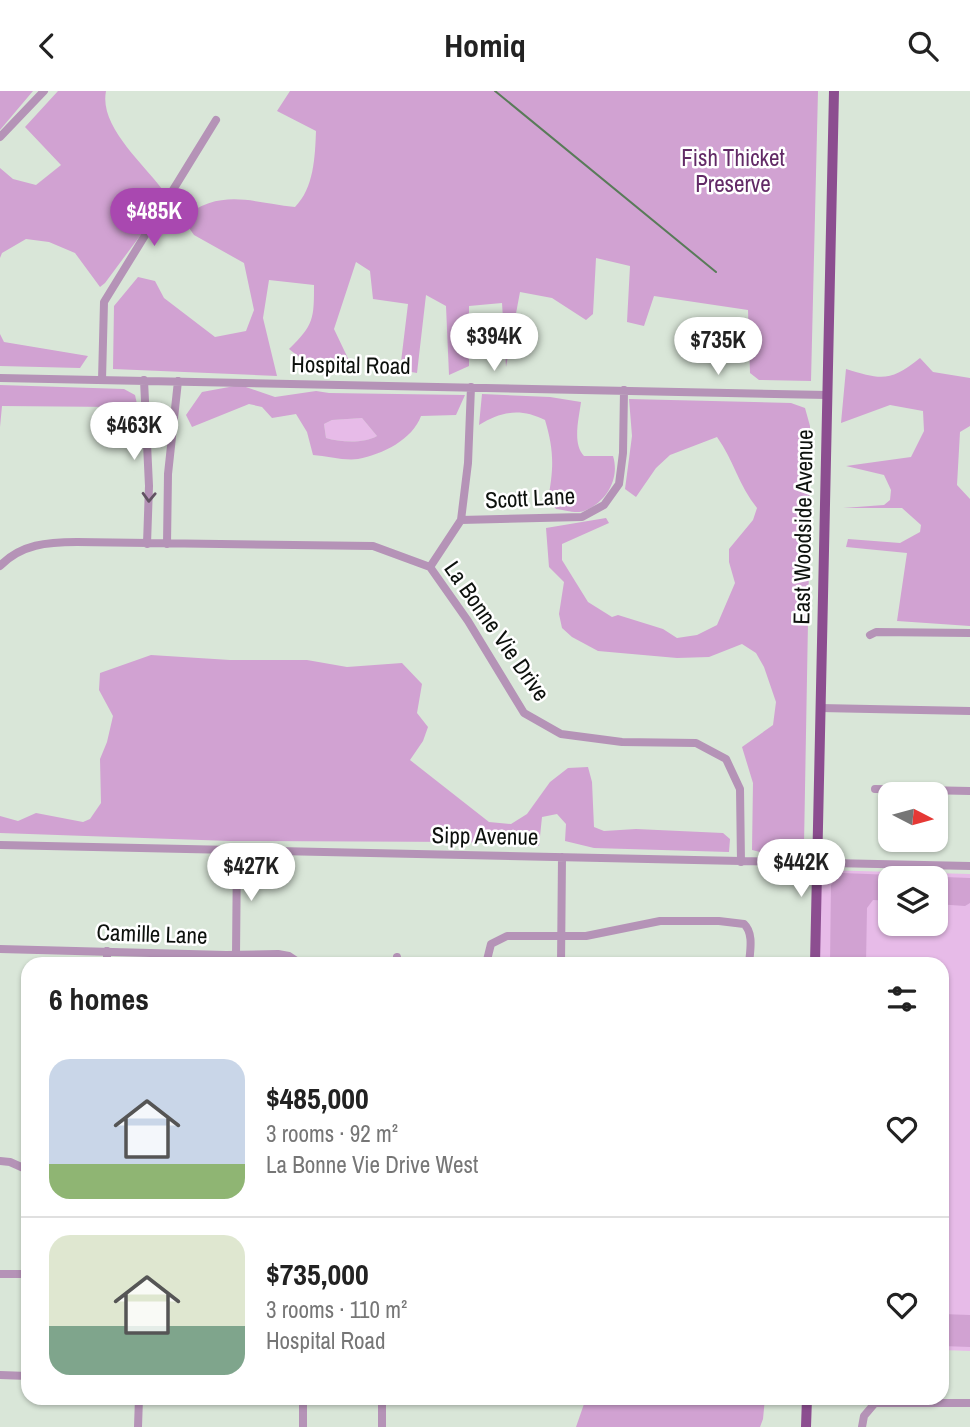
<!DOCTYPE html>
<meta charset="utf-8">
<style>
:root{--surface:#fff;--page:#f6f6f6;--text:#222;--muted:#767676;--line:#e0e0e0;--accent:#a948b0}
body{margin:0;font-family:"Archivo Narrow",sans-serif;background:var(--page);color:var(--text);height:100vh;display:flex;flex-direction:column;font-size:26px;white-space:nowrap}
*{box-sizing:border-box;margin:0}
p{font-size:23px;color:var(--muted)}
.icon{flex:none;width:38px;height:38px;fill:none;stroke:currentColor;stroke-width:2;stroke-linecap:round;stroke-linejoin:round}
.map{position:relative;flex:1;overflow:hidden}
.side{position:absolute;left:21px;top:866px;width:928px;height:448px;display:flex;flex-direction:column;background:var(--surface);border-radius:21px;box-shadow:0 2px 5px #0004}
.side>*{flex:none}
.needle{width:46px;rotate:96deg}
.buttons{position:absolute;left:878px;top:691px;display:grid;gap:14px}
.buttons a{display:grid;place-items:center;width:70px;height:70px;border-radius:14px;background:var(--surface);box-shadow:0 2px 5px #0004;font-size:35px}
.price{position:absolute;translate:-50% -60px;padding:0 16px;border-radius:24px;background:#fff;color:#222;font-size:23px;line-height:46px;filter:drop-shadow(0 2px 4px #0008)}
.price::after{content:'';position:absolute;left:50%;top:42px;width:21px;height:16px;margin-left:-10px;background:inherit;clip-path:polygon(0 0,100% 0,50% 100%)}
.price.selected{background:var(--accent);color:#fff}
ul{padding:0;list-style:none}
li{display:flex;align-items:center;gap:21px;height:175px;padding:0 28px}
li+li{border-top:2px solid var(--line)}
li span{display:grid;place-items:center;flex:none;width:196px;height:140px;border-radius:21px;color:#555}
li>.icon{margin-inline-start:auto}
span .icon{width:84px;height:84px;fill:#fffc;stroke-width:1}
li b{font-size:30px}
h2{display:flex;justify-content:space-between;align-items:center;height:84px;padding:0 28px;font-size:30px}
header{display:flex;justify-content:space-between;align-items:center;height:91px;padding:0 28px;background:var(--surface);font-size:32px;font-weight:700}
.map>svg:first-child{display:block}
.green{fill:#e7bbe8;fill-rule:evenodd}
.forest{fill:#d1a2d2;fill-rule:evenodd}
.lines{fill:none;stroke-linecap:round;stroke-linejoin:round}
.stream{stroke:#597b59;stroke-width:2}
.minor{stroke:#b593b7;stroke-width:8}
.major{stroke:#8c4e90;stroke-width:10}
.oneway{stroke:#615262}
.labels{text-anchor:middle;stroke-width:5;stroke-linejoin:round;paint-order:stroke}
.park-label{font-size:23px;fill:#622a66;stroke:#fff}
.street-label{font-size:23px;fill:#0d110d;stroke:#fff}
</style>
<header><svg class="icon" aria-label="back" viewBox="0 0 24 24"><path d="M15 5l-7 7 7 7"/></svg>Homiq<svg class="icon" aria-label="search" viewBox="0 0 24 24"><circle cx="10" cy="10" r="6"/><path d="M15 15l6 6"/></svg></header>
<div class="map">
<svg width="970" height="1336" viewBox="0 0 970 1336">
<rect width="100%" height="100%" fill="#d9e6d8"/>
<path class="green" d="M362,327L377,345C363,353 341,351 326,347L324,333L332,329Z
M821,779L970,783V1260L942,1259V873H819ZM891,788H936V833H891Z"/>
<path class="forest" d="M0,0H33L0,39Z
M58,0H106C99,35 142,71 162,98L151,130L105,192L100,196L75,162L49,151L26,148L2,162L0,167V77L13,88L36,94L61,74L25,36Z
M290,0H818L811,290L759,289L750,282L748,219L654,205L644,235L627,231L630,175L596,167L593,223L586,229L552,207L520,201L506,276L502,212L469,215V275L449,284L446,215L426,204L417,282L400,279L408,213L373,208L370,180L356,171L334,238L354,280L322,284L289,258C314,234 314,227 314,194L269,189L263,227L277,285L113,278L114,215L138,186L155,190L164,207L215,246L246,240L254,219L244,172L194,144L182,127C221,97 250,111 295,116C314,97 315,66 316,40L277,20Z
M0,243L4,251L88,265L80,277L0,275Z
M920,267L933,281L970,287V335L960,341L957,394L970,408V535L897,530L907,462L846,456L848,448L900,452L920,441L921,434L902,417H843L884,414L890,409L891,399L884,384L846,375L911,366L924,340L923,320L890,314L841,332L846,278C882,289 890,291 920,267Z
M0,294L124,298L135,304L139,322V347L130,348L116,316L2,315L0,336Z
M240,294L275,306L316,300L329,302L465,304L456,324L421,325C412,349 383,363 358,368C345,370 327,365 313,364L307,341L296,323L272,327L262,316L249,313L192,336L186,324L202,301ZM362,327L377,345C363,353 340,351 326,347L324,333L332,329Z
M482,303L550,306L581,311C579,327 572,353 584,365H613C620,387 607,411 584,420C577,423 564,419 556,418L548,408C554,377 554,359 545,329C521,317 501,320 479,334Z
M629,308L791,312L805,317L810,335L809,475L804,754C790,772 771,763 752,759L753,692L742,656L773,634L776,611L764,576L756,562L742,553L709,566L677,567L598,560L572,546L562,537L559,523L564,491L549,476L546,437L606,427L609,432L562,453V469L588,511L612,526L618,524L663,538L677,547L697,544L717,534L735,492L729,471V458L753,429L757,417C739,395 733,368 717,346L670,364L656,377L636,406L625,398L632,345Z
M151,564L230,569H307L347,576L402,572L422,593L417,622L428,636L423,650L410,669L489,731L511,733L527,723L550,691L568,677L588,676L592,691L594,736L604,740L636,738L723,742L730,748L729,761L594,757L565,750L566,733L557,723L542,726L539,755L464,751L230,750L0,742V725L18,730L36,722L83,731L90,728L101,712L100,668L107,651L113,625L99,599L100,582Z
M842,782L970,787V812L965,815L936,813V788H891V810L873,809L867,817L866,873H830L831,794Z
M942,1223L970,1224V1256L942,1255Z
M592,1307H765L763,1328L760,1336H576L584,1313Z"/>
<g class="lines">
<path class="stream" d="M495,0L716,181"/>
<path class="minor" d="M0,46L44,0
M0,287L827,304
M102,289L104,211L216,29
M144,289L149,395L147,453
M461,429L582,426L604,414L619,393L623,362L624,299
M167,453L168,383L178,290
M0,475C21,453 48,451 77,451L373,455L430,476L468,530L524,622L561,643L622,651L696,652L726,668L740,698L741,771
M430,476L461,429L468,372L471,296
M870,544L876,541L970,542
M820,617L970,620
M875,698L970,700
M0,754L970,775
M0,858L226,864L278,863L289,865L301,873
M236,864L237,759
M397,866L398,873
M107,873V860
M486,873L491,853L507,845H586L660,830H719L744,833C754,842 750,860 749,873
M561,873L562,766
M0,1070L10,1071L28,1079
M0,1183H28
M0,1284L28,1285
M138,1336L139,1307
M303,1336V1307
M382,1336V1307
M862,1336L864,1325L875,1312H970"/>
<path class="major" d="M815,873L834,0
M806,1336L807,1307"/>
</g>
<defs><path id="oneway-chevron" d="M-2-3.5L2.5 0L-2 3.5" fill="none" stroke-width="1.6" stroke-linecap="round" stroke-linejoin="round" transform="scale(1.75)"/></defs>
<use class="oneway" href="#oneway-chevron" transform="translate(149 406) rotate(92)"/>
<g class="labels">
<g class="park-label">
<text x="733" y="75">Fish Thicket<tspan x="733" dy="26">Preserve</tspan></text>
</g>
<g class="street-label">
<text transform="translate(351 274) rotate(1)" y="8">Hospital Road</text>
<text transform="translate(530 407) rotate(-3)" y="8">Scott Lane</text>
<text transform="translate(803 436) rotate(-89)" y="8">East Woodside Avenue</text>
<text transform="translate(497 540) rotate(55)" y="8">La Bonne Vie Drive</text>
<text transform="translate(485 745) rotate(1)" y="8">Sipp Avenue</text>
<text transform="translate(152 843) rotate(2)" y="8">Camille Lane</text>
</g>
</g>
</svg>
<div class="buttons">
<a><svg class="needle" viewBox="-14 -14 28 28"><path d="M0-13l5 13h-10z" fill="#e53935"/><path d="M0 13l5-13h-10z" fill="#767676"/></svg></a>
<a><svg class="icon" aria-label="layers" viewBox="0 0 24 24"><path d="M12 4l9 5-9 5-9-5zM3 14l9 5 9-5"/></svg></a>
</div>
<b class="price selected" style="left:154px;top:157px">$485K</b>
<b class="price" style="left:494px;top:282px">$394K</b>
<b class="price" style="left:718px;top:286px">$735K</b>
<b class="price" style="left:134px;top:371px">$463K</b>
<b class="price" style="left:801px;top:808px">$442K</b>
<b class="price" style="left:251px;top:812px">$427K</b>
<section class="side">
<h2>6 homes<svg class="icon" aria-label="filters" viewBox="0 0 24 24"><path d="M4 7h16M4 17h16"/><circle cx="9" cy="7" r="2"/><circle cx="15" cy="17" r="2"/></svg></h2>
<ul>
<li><span style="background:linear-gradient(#c9d6e8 75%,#8fb573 0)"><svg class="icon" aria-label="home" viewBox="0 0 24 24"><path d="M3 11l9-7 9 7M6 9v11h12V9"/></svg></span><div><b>$485,000</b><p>3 rooms · 92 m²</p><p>La Bonne Vie Drive West</p></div><svg class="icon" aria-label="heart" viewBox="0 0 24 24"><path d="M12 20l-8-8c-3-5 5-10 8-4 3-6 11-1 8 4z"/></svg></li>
<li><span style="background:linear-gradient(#dfe7d0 65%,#7fa58c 0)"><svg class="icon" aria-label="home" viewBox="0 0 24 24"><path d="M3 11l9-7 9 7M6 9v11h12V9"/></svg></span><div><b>$735,000</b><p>3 rooms · 110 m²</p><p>Hospital Road</p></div><svg class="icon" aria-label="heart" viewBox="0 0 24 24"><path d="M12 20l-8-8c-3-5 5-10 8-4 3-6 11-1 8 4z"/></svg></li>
</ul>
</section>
</div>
